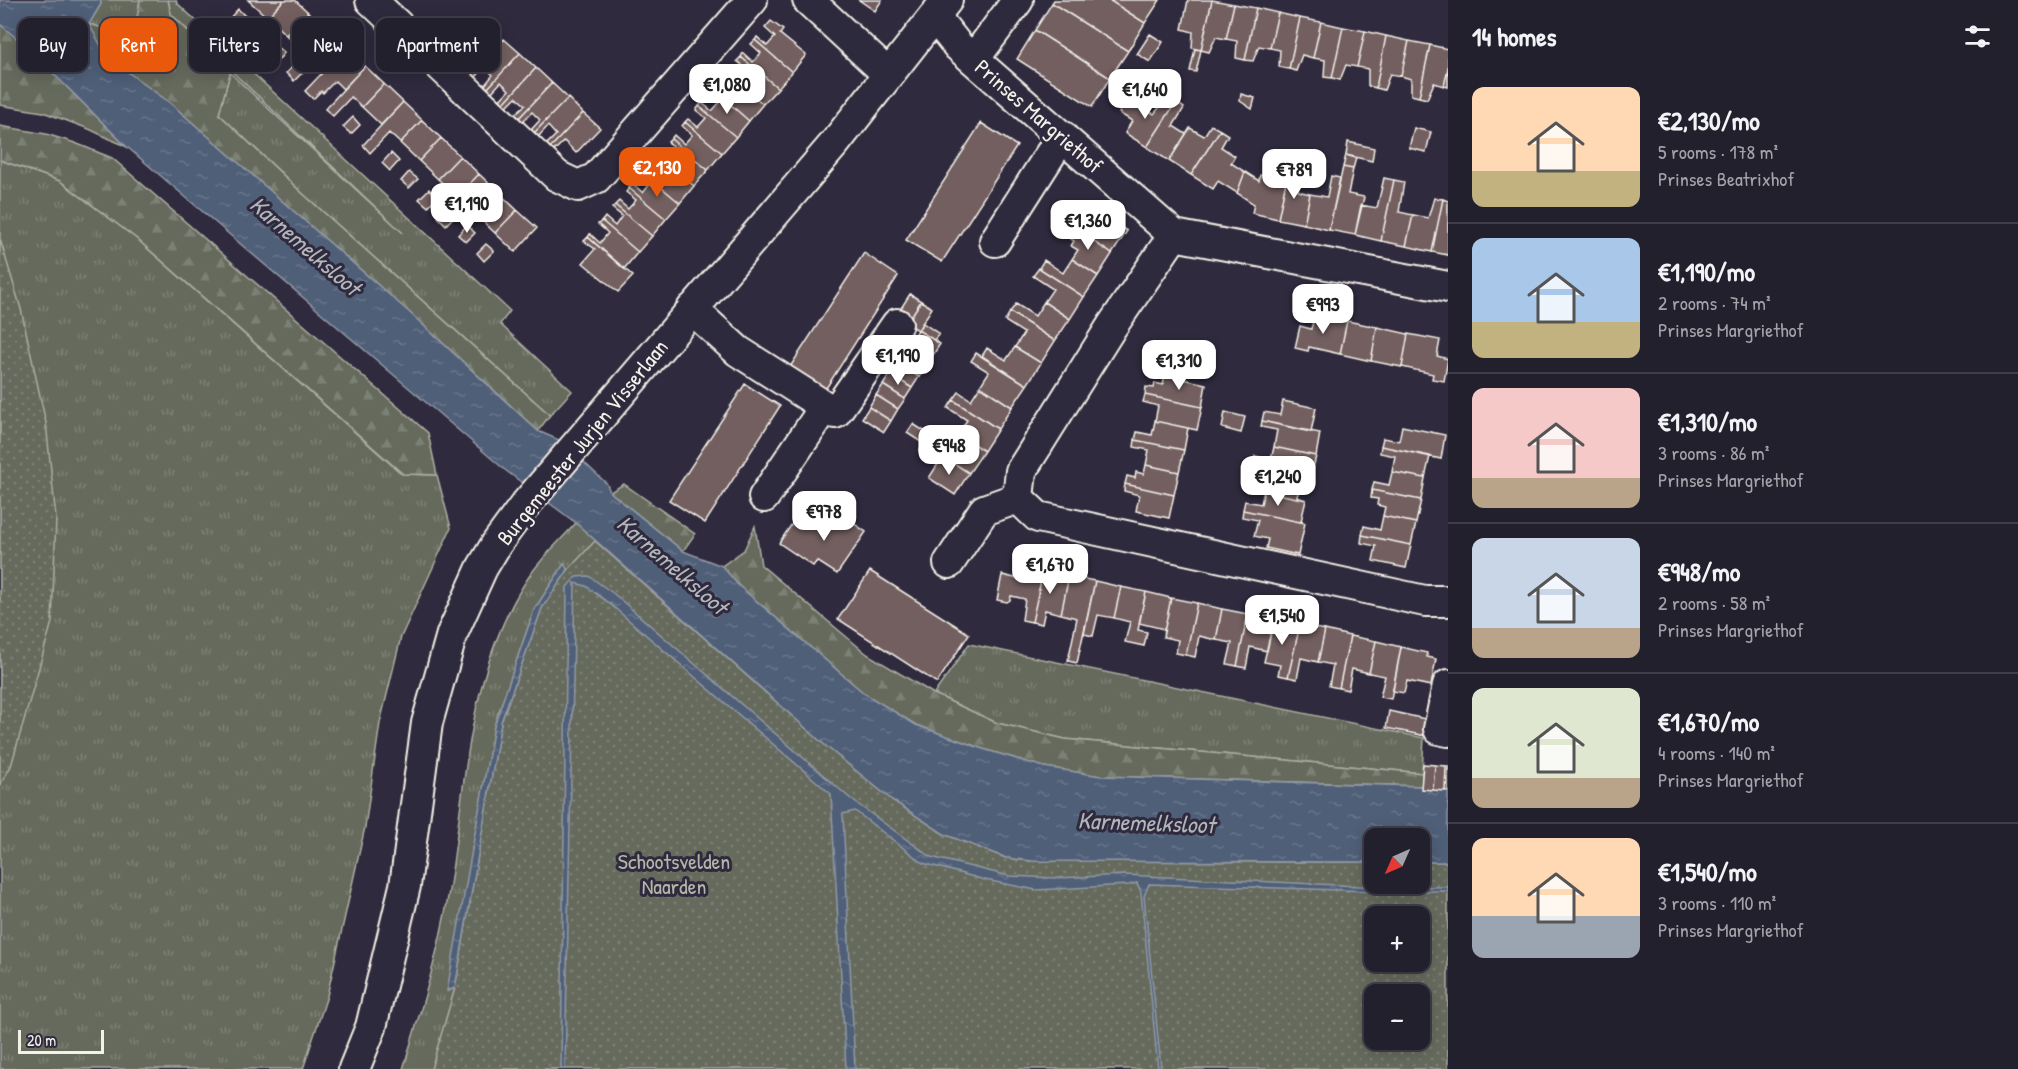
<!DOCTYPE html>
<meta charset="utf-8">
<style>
:root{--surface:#23202e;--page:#2b2836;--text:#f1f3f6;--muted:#a3a3aa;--line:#403e4a;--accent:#ea580c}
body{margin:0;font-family:"Patrick Hand",sans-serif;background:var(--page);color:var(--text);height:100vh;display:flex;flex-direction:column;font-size:22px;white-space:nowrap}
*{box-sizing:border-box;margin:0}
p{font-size:20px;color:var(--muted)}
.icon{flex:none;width:33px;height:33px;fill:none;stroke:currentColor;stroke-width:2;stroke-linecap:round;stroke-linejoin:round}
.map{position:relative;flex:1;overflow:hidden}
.sheet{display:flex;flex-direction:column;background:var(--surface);width:570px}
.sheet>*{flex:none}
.banner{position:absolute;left:18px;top:18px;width:570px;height:54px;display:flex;gap:12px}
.needle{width:39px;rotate:225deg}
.buttons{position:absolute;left:1364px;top:828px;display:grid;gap:12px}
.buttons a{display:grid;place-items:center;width:66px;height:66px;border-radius:12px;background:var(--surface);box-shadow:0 3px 15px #0003,0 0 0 2px var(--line);font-size:30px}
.scale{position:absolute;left:18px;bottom:15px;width:86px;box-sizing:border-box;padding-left:6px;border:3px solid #f4f1e8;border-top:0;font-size:16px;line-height:21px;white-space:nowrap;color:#f4f1e8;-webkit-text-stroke:4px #2f2a3d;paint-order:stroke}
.price{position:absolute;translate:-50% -51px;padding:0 14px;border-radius:12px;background:#fff;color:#222;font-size:20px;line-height:39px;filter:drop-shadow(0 2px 3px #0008)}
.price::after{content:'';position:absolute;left:50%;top:36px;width:18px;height:14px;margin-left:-9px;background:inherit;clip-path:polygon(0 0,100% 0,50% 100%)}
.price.selected{background:var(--accent);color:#fff}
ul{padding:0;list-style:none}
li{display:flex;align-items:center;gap:18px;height:150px;padding:0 24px}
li+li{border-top:2px solid var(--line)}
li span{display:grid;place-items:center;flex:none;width:168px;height:120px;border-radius:12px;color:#555}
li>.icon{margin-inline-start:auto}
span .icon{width:72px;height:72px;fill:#fffc;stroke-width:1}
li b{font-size:26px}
h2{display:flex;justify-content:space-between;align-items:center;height:72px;padding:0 24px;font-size:26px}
.tag{padding:0 21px;border-radius:12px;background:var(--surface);box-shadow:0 3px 15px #0003,0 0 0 2px var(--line);font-size:21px;line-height:54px}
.tag.selected{background:var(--accent);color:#fff}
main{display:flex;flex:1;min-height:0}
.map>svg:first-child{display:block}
.grass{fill:url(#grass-tufts);stroke:#adaea2;stroke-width:1.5;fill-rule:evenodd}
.forest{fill:url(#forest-firs);stroke:#adaea2;stroke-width:1.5}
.park{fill:url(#park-dots);stroke:#adaea2;stroke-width:1.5;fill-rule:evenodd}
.water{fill:url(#water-ripples);stroke:#9199a5;stroke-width:1.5}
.building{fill:#735e61;stroke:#f4f1e8;stroke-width:1.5}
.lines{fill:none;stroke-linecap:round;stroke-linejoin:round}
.minor-casing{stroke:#f4f1e8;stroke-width:34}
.minor{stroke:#2f2a3d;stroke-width:30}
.labels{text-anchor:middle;stroke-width:6;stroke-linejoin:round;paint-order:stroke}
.street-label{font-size:22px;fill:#f4f1e8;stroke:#2f2a3d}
.park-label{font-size:22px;fill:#b4b5a9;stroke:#2f2a3d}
.water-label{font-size:24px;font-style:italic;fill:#b2b6bb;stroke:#2f2a3d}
</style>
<main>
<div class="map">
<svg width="1448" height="1069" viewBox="0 0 1448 1069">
<defs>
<pattern id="grass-tufts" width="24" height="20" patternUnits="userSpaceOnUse" patternTransform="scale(1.5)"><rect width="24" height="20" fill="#666b5d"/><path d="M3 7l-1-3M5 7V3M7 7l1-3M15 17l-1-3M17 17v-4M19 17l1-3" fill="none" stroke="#7c8174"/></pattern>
<pattern id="forest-firs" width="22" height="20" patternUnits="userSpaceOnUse" patternTransform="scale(1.5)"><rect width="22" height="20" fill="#666b5d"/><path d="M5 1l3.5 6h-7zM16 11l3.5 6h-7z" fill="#7c8174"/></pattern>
<pattern id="park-dots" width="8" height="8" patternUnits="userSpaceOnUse" patternTransform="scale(1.5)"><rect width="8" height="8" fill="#666b5d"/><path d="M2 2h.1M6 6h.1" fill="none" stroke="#7c8174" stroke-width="1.8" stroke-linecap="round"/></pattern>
<pattern id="water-ripples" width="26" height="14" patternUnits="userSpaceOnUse" patternTransform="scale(1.5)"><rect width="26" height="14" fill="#4f5e78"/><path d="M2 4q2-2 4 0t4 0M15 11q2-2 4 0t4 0" fill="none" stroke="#69768b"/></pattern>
</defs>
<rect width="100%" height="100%" fill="#2f2a3d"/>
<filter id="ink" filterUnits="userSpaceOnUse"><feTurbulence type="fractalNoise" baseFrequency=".0167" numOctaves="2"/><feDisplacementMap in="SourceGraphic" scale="12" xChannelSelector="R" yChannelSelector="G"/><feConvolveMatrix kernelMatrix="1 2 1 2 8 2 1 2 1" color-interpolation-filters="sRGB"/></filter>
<g filter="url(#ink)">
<path class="grass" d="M100,0H140L134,37L89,24L101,4Z
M168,0H176L177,3L510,311L500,324L572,391L550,415L301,192L219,114L230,73L403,233L171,14Z
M0,160L60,181L137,239L402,474L437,475L451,528L401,637L380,723L365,827L327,996L303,1069H0Z
M576,523L827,747L1006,858L1374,862V884H1419V862H1448V887L561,1069H403C420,1013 438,956 448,897C466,790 466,672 528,578C541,558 560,541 576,523ZM564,564L567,570L542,608L501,722L455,988L448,991L494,726L534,610Z
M969,644L1424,738L1422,773L1065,739L997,723L934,694Z"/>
<path class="forest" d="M140,0H168L171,14L230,73L219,114L301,192L550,415L538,431L410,313L170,103L107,57L89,24L134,37Z
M0,24L28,48L127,147L89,129L43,112L0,105Z
M0,126L46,134L75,143L112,158L428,433L437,475L403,474L137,239L60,181L0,160Z
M624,484L695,534L683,551L610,492Z
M755,526L761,565L867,654L934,694L997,723L1065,739L1422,773V786L1101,776L1044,767L983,749L916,725L865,694L739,586L722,566L744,550Z"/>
<path class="park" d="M0,239L21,309L46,423L56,518L52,622L11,766L0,785Z
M595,541L827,747L892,800L944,834L1006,858L1032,861L1374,862V884H1419V862H1448V1069H431L455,988L501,722L542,608L568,570ZM1374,916H1419V962H1374ZM1374,994H1419V1040H1374Z"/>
<path class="water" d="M0,0H100L101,4L89,24L107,57L170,103L410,313L538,431L561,441L607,484L610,492L683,551L722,566L739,586L865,694L916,725L983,749L1044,767L1101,776L1448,787V862H1419V838H1374V862L1032,861L1006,858L944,834L892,800L827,747L576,523L505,470L127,147L28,48L0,24Z
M564,564L568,570L542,608L501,722L455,988L447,991L494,726L534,610Z
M589,576L614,594L852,800L931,857L1009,876L1057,878L1124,875L1359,886L1448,887V891H1371L1149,884L1144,896L1161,1069H1158L1141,892L1137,883L1129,885L1036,890L985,880L923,863L855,811L843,814L855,1069H846L831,794L610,604L586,586L575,583L565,1069H561L567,587L576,577Z"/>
<path class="building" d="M248,0H284L267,17Z
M284,0H295L308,12L286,35L267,17Z
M859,0H882L875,11Z
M1054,0H1109L1145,23L1128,51L1052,3Z
M1109,0H1160L1145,23Z
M1188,0H1212L1201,50L1192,48L1193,32L1182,29Z
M1212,0L1234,4L1226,39L1216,37L1209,52L1201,50Z
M1052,3L1128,51L1110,78L1035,30Z
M1234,4L1256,8L1245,60L1236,58L1237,41L1226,39Z
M1256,8L1278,13L1270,48L1259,46L1253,61L1245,60Z
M238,9L246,17L237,26L229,19Z
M308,12L327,31L305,53L286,35Z
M1278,13L1300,18L1289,69L1279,67L1280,50L1270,48Z
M1300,18L1321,22L1313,58L1302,55L1296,71L1289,69Z
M771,21L783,30L780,34L806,55L792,72L755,40L757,37L767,46L775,37L765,28Z
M1321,22L1343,27L1332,78L1324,77L1325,60L1313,58Z
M1343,27L1365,31L1357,67L1346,65L1340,80L1332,78Z
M257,28L266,35L256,45L249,37Z
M1035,30L1110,78L1092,107L1017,59Z
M327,31L346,48L324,71L305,53Z
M1365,31L1386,36L1376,88L1368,86V69L1357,67Z
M1150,34L1163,42L1150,62L1137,54Z
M1386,36L1409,41L1401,76L1390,74L1384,90L1376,88Z
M504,39L520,53L487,89L484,86L493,75L485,67L475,78L468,71L479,60L482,63Z
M755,40L792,72L778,88L741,57L743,53L753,62L761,53L751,44Z
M1409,41L1430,45L1419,97L1411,95V79L1401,76Z
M1430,45L1448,49V68L1444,86L1434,83L1427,99L1419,97Z
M276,46L284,53L276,63L267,55Z
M346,48L365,66L343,89L335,81L323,93L321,91L313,99L305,91Z
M1195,49L1201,50L1196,72L1190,71Z
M520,53L536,68L503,104L499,101L509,90L501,82L491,93L487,89Z
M741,57L778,88L763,104L727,73L729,70L740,79L748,70L737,61Z
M295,64L304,71L294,81L286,73Z
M365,66L384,84L362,107L351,97L333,116L325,109Z
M536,68L552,83L518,119L514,115L525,105L516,97L506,107L503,104Z
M1448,68V87L1444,86Z
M727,73L763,104L749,121L713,89L715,86L726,95L734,86L723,77Z
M552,83L568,98L534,133L531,130L540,120L532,112L522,122L518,119Z
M384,84L403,102L381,125L362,107Z
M1114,88L1125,96L1120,103L1110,97Z
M713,89L749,121L736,137L699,106L702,103L712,111L720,102L710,93Z
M1241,94L1255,98L1252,109L1240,101Z
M1168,97L1176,102L1147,147L1125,133L1132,121L1119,113L1128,98L1154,114Z
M568,98L583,113L550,148L546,145L556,135L548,126L538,137L534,133Z
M403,102L422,120L400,143L389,133L370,153L363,145Z
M1176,102L1184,108L1173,126L1186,134L1169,161L1147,147Z
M699,106L736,137L722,153L685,122L688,119L698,127L706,118L696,110Z
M583,113L600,128L576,153L564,141L553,152L550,148Z
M353,117L360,125L351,134L343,127Z
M422,120L441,138L419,161L400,143Z
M685,122L722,153L708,170L671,139L674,135L684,144L692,135L682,126Z
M981,123L1017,146L942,262L906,240Z
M1211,125L1220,130L1191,175L1169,161L1190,128L1204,136Z
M1414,128L1431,132L1426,152L1409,148Z
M1220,130L1228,135L1221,147L1235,156L1231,163L1245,172L1237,193L1218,181L1213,189L1191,175Z
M441,138L460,156L438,179L419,161Z
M671,139L708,170L694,186L657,155L660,152L670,160L678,151L668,142Z
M1348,142L1374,148L1372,161L1346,155Z
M391,153L399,161L390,171L382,163Z
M657,155L694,186L680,203L643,172L646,168L656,177L664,167L654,159Z
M1346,155L1356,158L1353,169L1343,167Z
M460,156L479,174L457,197L438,179Z
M1280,165L1289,167L1278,219L1252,213L1254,204L1237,193L1245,172L1259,181L1260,175L1277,178Z
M1289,167L1300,170L1297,183L1300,184L1298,191L1310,194L1304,224L1278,219Z
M1343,167L1353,169L1348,194L1364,197L1355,235L1329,230Z
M409,172L418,179L409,188L401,181Z
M643,172L680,203L666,219L629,188L633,184L643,193L650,184L640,175Z
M479,174L498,192L476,215L465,205L446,225L438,217Z
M1331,176L1340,178L1329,230L1304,224L1310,194L1327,197Z
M1384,178L1394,180L1381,241L1355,235L1361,205L1377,208Z
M1394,180L1404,182L1399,212L1413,215L1406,246L1381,241Z
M629,188L666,219L652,236L615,205L619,201L628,209L636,200L626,192Z
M429,189L436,197L428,207L419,199Z
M498,192L517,210L495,233L476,215Z
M1434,198L1443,199L1432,252L1406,246L1413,215L1428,218Z
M1443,199L1448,201V255L1432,252Z
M615,205L652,236L638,252L602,221L605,217L615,226L622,216L612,208Z
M517,210L537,228L515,252L495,233Z
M1101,215L1127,231L1112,254L1068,224L1073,217L1092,229Z
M602,221L638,252L624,269L588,237L590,234L600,243L608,233L598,224Z
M1068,224L1112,254L1098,276L1072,259L1078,250L1071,246L1074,241L1062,233Z
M467,225L475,233L466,242L458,235Z
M588,237L633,276L618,292L583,263L595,249L584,241Z
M486,244L494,251L484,261L477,253Z
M864,253L898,276L823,393L788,370Z
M1072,259L1098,276L1084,297L1039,268L1044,260L1063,273Z
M1039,268L1084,297L1070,319L1044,302L1053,289L1033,276Z
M910,294L921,301L907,323L896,316Z
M921,301L932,308L918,330L907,323Z
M1044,302L1070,319L1055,341L1010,312L1016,304L1035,316Z
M1010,312L1055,341L1041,363L1015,347L1024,333L1005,321Z
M1315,314L1347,321L1340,354L1309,347L1308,351L1295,348L1300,326L1311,329Z
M1347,321L1377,327L1371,361L1340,354Z
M923,323L939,334L934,340L918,330Z
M1377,327L1408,334L1402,367L1371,361Z
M918,330L940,344L933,355L911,341Z
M1408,334L1440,340L1437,356L1448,359L1444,381L1432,379L1433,374L1402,367Z
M911,341L933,355L926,366L904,352Z
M1015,347L1041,363L1027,385L982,356L987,348L1006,360Z
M904,352L926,366L919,377L897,363Z
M976,353L1027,385L1012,407L980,386L989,372L971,361Z
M897,363L919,377L912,388L890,374Z
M890,374L912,388L905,399L883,385Z
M1165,375L1206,384L1202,407L1145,395L1146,387L1154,388L1155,383L1163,385Z
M745,384L780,406L705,523L669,500Z
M883,385L905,399L898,409L876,395Z
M980,386L1012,407L998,429L953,400L959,392L971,400Z
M876,395L898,409L891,421L869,407Z
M1145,395L1202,407L1197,430L1155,421L1158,406L1143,402Z
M953,400L998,429L984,451L958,434L967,420L948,408Z
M1283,401L1316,408L1311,432L1262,421L1264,412L1280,415Z
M869,407L891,421L884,432L862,418Z
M1225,412L1245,417L1241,433L1222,428Z
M1155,421L1188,428L1184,450L1135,440L1137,432L1152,435Z
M1262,421L1320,433L1316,456L1274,447L1277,430L1261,427Z
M913,424L949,447L958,434L984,451L969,473L907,433Z
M1402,426L1445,435L1441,459L1381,446L1383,438L1399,441Z
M1135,440L1184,450L1179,472L1146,465L1149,450L1134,447Z
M924,443L937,452L931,459L919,451Z
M1381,446L1430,456L1425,478L1392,472L1395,456L1380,453Z
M1274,447L1316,456L1311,477L1253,466L1255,456L1271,460Z
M943,456L969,473L955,495L929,478Z
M1146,465L1179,472L1174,495L1125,484L1127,476L1135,478L1136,472L1144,474Z
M1253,466L1302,476L1297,497L1306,500L1264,491L1267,476L1251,472Z
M1392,472L1425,478L1421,500L1372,490L1374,482L1389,485Z
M1125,484L1174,495L1169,518L1136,511L1139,495L1124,491Z
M1372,490L1421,500L1416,523L1383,516L1385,507L1377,505L1378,499L1371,498Z
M1264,491L1306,500L1301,521L1305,523L1243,510L1245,501L1261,504Z
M1243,510L1305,523L1298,555L1266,548L1268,539L1254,536L1258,520L1242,517Z
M837,512L866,532L837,574L817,561L813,566L779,543L798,515L824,532Z
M1383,516L1416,523L1411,545L1362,535L1364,526L1380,530Z
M1362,535L1411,545L1406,568L1373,561L1376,546L1361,543Z
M1018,565L1043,571L1032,622L1022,620L1025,599L1011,596L1010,600L1007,602L997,600L1002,575L1015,578Z
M870,571L969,634L937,683L838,619Z
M1043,571L1069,576L1061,614L1045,610L1042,624L1032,622Z
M1069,576L1095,581L1077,663L1068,661L1077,618L1061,614Z
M1095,581L1121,587L1114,618L1098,615L1093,636L1084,634Z
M1121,587L1146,592L1138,630L1147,632L1144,646L1125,642L1130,622L1114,618Z
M1146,592L1171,598L1163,637L1164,629L1139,623Z
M1171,598L1197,603L1186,655L1176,653L1178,640L1163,637Z
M1197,603L1222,609L1216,640L1199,636L1195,657L1186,655Z
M1222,609L1248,614L1237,666L1227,664L1232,643L1216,640Z
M1248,614L1274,619L1267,651L1250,647L1246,668L1237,666Z
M1274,619L1300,625L1288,677L1278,675L1280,665L1264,662Z
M1300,625L1325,630L1318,662L1301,658L1297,679L1288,677Z
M1325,630L1350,636L1339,688L1329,686L1333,665L1318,662Z
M1350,636L1376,641L1369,673L1352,669L1348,690L1339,688Z
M1376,641L1401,647L1391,699L1380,697L1385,676L1369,673Z
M1401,647L1427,653V657L1436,659L1431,686L1407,681L1404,693L1393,691Z
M1389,711L1430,720L1426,736L1386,728Z
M1423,764L1435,765L1433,790L1421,789Z
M1435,765L1446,766L1445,791L1433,790Z
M1446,766H1448V791H1445Z"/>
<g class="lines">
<g class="minor-casing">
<path id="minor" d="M371,0L557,176L578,186L596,178L752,0
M808,0L889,75
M935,17L958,46L1174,235L1448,287
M974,59L1018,0
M1174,235L1112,326L1021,471L1018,498L1038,517L1425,601H1448
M995,241L1062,136
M692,309L738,351L835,413L897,324
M764,497L825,407
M949,563L984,510L1018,498
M1448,685L1439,729L1448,731
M354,1069L371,1027L405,886L427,723L452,634L482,568L497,543L525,505L835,143L947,0"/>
</g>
<use href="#minor" class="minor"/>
</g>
</g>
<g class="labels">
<g class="street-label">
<text transform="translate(1039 116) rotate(41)" y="8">Prinses Margriethof</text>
<text transform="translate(582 442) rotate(-51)" y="8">Burgemeester Jurjen Visserlaan</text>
</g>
<g class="park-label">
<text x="674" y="869">Schootsvelden<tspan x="674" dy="25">Naarden</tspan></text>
</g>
<g class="water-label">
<text transform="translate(305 246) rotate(41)" y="8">Karnemelksloot</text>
<text transform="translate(672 565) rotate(41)" y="8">Karnemelksloot</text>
<text transform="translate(1146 823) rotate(2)" y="8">Karnemelksloot</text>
</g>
</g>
</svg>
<div class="buttons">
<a><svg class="needle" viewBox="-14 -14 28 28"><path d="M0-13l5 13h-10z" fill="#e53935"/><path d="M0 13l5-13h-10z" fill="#a3a3aa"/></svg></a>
<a>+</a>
<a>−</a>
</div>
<div class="scale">20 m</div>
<b class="price" style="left:727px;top:115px">€1,080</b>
<b class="price" style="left:1145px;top:120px">€1,640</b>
<b class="price selected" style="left:657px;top:198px">€2,130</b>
<b class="price" style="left:1294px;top:200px">€789</b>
<b class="price" style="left:467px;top:234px">€1,190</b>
<b class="price" style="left:1088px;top:251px">€1,360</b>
<b class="price" style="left:1323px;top:335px">€993</b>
<b class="price" style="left:898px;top:386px">€1,190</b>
<b class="price" style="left:1179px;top:391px">€1,310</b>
<b class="price" style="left:949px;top:476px">€948</b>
<b class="price" style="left:1278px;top:507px">€1,240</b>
<b class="price" style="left:824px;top:542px">€978</b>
<b class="price" style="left:1050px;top:595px">€1,670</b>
<b class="price" style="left:1282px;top:646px">€1,540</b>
<div class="banner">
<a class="tag">Buy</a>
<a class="tag selected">Rent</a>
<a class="tag">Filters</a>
<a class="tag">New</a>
<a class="tag">Apartment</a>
</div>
</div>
<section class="sheet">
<h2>14 homes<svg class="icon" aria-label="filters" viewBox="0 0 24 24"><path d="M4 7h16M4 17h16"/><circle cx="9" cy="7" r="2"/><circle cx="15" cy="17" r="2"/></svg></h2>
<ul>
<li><span style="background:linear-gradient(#ffd9b3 70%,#c2b280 0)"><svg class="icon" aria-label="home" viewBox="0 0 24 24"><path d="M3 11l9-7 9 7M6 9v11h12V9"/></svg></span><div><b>€2,130/mo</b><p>5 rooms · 178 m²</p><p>Prinses Beatrixhof</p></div></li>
<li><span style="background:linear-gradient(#a9c7e8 70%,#c2b280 0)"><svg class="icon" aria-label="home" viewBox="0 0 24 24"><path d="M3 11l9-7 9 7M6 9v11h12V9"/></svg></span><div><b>€1,190/mo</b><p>2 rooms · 74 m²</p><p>Prinses Margriethof</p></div></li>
<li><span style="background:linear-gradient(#f6c9c9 75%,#b9a48a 0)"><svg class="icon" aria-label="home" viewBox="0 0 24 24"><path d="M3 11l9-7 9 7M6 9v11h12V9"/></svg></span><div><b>€1,310/mo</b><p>3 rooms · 86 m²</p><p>Prinses Margriethof</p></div></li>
<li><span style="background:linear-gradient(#c9d6e8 75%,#b9a48a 0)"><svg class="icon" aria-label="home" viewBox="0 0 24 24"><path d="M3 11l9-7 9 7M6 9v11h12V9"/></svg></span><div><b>€948/mo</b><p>2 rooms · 58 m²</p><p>Prinses Margriethof</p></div></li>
<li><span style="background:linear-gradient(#dfe7d0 75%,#b9a48a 0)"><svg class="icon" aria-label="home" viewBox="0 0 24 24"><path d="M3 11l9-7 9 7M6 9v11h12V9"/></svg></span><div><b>€1,670/mo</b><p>4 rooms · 140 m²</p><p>Prinses Margriethof</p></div></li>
<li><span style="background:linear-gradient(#ffd9b3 65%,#9aa5b1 0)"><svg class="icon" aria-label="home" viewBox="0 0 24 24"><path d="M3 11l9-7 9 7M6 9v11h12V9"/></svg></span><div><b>€1,540/mo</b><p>3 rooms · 110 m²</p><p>Prinses Margriethof</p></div></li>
</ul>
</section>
</main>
